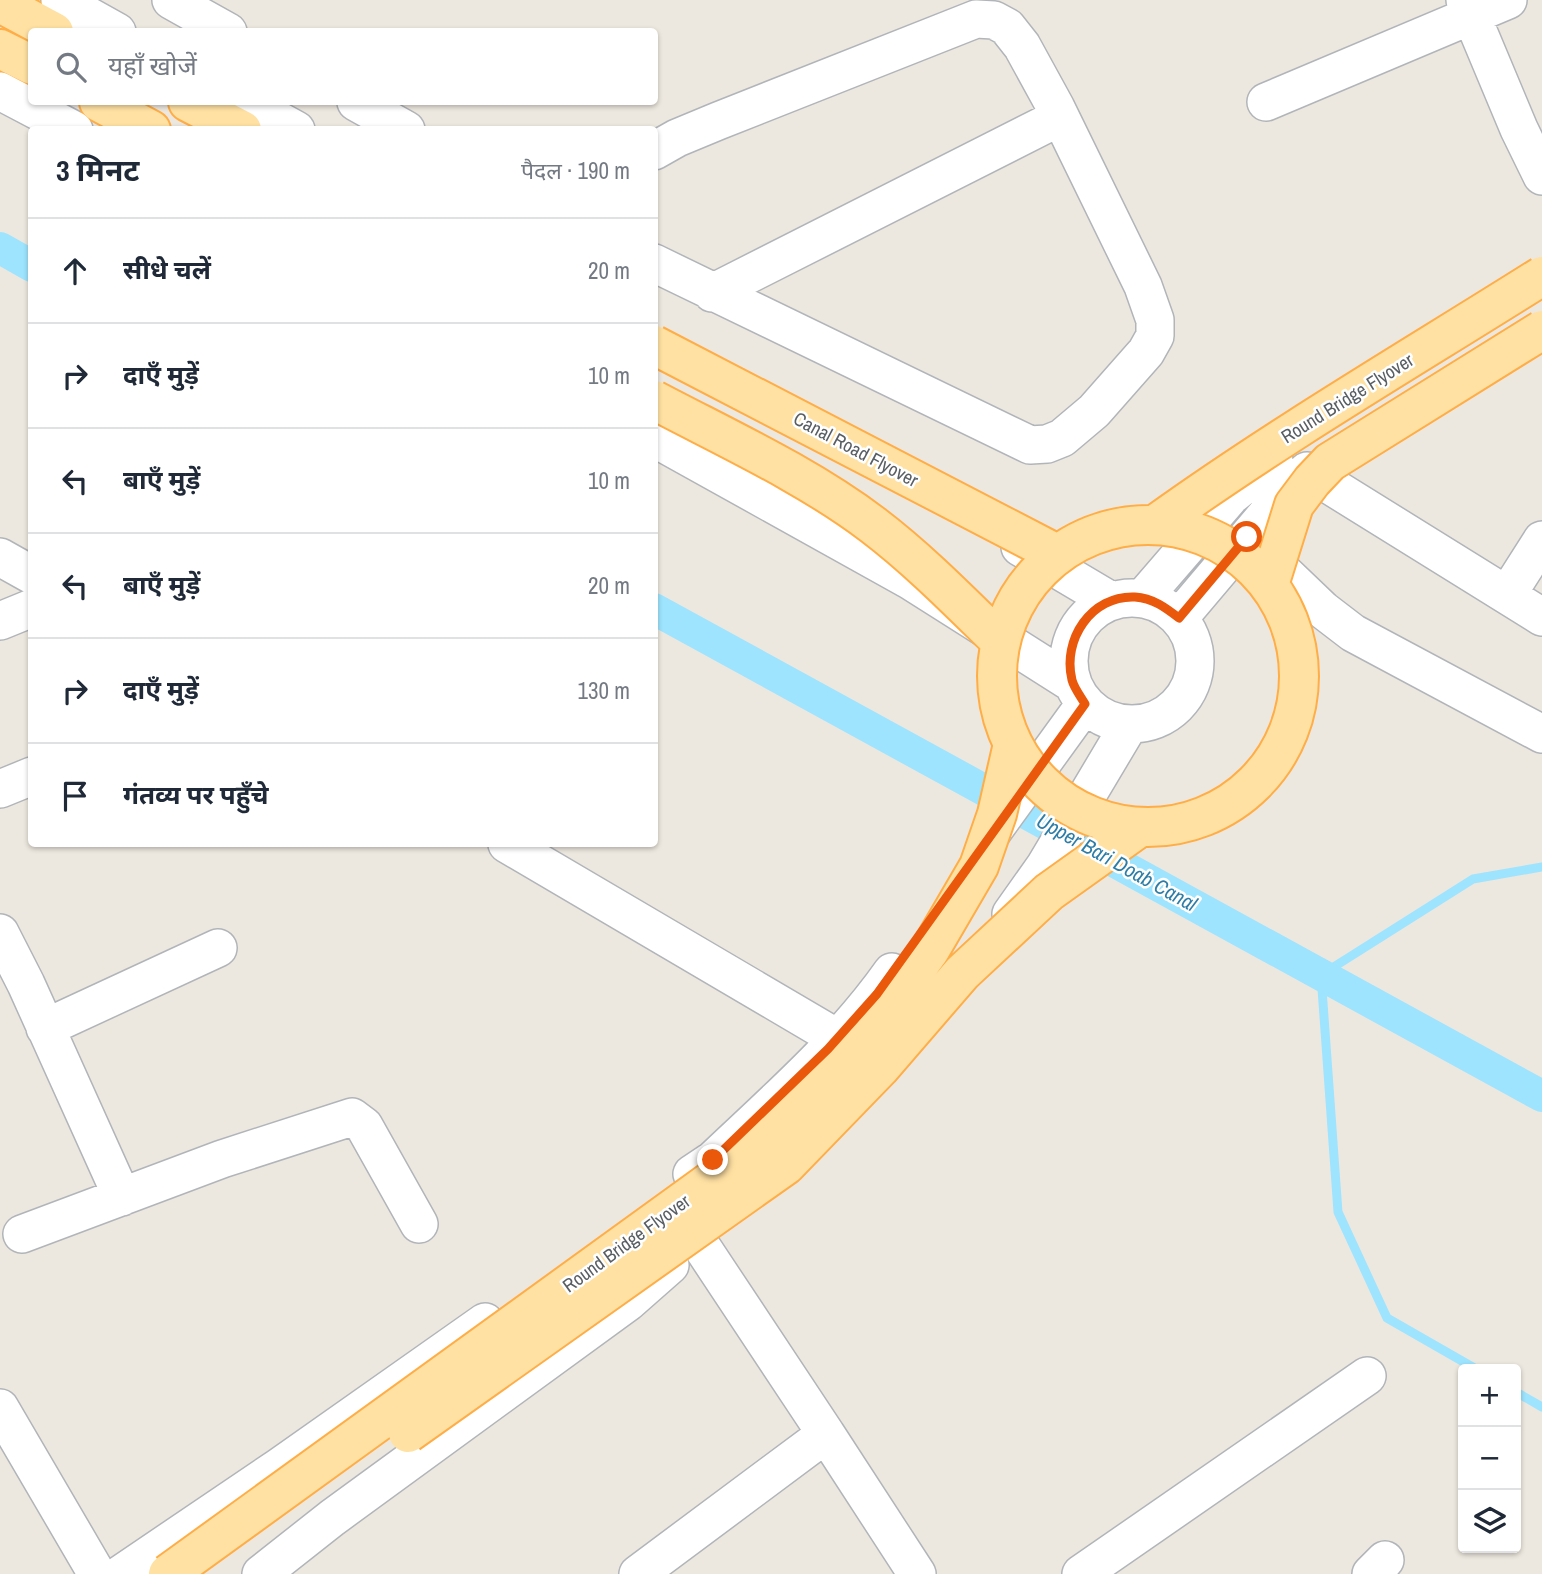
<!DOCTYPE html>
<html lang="hi">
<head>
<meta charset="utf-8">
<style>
  body { margin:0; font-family:"Archivo Narrow","Noto Sans Devanagari",sans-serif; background:#f2f2f3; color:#1f2937 }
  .controls { position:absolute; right:21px; bottom:21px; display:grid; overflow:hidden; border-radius:7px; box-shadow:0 2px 5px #0004 }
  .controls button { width:63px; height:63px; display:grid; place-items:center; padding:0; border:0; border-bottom:2px solid #e0e1e3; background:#fff; color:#1f2937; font:35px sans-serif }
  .stop { position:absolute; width:21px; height:21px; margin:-16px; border:5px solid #ea580c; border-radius:50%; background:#fff }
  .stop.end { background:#ea580c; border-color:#fff; box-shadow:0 2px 7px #0008 }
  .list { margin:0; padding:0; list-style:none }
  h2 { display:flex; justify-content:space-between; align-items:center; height:91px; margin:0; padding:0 28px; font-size:30px }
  h2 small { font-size:23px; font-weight:400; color:#747a83 }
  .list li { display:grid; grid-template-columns:46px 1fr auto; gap:21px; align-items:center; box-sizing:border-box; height:105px; padding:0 28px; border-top:2px solid #e0e1e3 }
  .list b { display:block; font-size:26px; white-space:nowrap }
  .list em { font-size:23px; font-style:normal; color:#747a83 }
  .icon { flex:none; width:38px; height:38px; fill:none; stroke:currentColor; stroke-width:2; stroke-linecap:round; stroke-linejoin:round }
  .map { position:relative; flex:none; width:1542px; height:1574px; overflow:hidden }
  .search { position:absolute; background:#fff; box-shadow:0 2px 5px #0004; left:28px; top:28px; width:630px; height:77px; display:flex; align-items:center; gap:18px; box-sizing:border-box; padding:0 24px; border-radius:7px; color:#747a83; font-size:26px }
  .panel { position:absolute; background:#fff; box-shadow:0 2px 5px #0004; left:28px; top:126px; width:630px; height:721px; border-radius:7px }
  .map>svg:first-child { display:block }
</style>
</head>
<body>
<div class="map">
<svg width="1542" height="1574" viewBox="0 0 1542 1574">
  <rect width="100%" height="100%" fill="#ede8df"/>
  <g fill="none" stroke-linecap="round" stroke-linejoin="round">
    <path stroke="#9ee4ff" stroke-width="9" d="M 1476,1369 L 1387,1318 L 1338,1212 L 1321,975 L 1473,879 L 1542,867
      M 1516,1392 L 1542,1407"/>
    <path stroke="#9ee4ff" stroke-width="32" d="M 0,248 L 32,266
      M 654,609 L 1542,1096"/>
    <g stroke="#b1b5b9" stroke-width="40">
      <path id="minor" d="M 60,0 L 117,32
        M 171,0 L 228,32
        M 1465,0 L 1519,129 L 1542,176
        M 0,91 L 74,130
        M 245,102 L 296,130
        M 356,102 L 406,130
        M 1266,102 L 1508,0
        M 654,151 L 677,138 L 718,121 L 976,19 L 994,20 L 1007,27 L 1022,46 L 1056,108 L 1143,286 L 1155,320 L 1155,336 L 1146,352 L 1094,411 L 1062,438 L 1047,444 L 1030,445 L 654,263
        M 712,293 L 1060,117
        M 654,438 L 911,581 L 1072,683
        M 1307,471 L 1542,617
        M 1255,545 L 1323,610 L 1353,633 L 1542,734
        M 1020,547 L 1111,601
        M 0,557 L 32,575
        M 1507,595 L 1542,540
        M1069 661a63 63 0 1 1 126 0a63 63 0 1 1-126 0Z
        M 1142,599 L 1231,496 L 1274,461
        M 1179,618 L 1289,488 L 1307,471
        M 0,621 L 32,608
        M 0,789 L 32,776
        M 993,831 L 1085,704
        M 507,844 L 837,1038
        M 1011,914 L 1045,866 L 1129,725
        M 0,933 L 26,984 L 122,1197
        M 45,1028 L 218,948
        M 692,1174 L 713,1160 C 775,1101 842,1043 892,972
        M 22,1234 L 222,1159 L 352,1117 L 364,1126 L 419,1224
        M 0,1408 L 97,1574
        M 826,1434 L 917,1574
        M 121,1574 L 279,1467 L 485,1322
        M 261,1574 L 332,1518 L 628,1302 L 670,1265
        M 638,1574 L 826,1434 L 698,1241
        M 1081,1574 L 1367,1376
        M 1371,1574 L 1385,1560"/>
    </g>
    <g stroke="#ffad47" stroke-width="42">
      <path id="major" d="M 0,3 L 54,32
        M 0,49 L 32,65
        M 99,102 L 151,130
        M 188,102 L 242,130"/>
    </g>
    <use href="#minor" stroke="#fff" stroke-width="37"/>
    <use href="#major" stroke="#ffe1a3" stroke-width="38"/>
    <g stroke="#ffad47" stroke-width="42" stroke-linecap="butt">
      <path id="major-bridge" d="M 654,345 L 1057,554
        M 654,400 C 728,439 807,475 873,525 C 919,560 960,602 1000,641
        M 1156,524 C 1280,435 1412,358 1542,276
        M997 676a151 151 0 1 1 302 0a151 151 0 1 1-302 0Z
        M 1269,585 L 1294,505 L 1312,481 L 1330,462 L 1542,330
        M 408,1433 L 786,1165 L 880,1068 L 962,973 L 1049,892 L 1140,827
        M 168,1574 L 751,1152 L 859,1047 L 930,950 L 979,866 L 997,814 L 1013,744"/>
    </g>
    <use href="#major-bridge" stroke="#ffe1a3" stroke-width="38"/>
  </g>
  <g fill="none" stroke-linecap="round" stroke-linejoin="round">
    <path stroke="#ea580c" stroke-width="9" d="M 713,1160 L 828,1049 L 877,994 L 1085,704 C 1081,697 1074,688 1072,680 C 1062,640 1091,595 1135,597 C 1153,598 1166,608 1179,618 L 1247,537"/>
  </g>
  <g text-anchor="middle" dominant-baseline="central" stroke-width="5" stroke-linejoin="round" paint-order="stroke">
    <g font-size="19" fill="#585e62" stroke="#fff">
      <text transform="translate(1347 398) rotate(-32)">Round Bridge Flyover</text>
      <text transform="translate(856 449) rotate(28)">Canal Road Flyover</text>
      <text transform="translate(626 1243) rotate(-36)">Round Bridge Flyover</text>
    </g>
    <g font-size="21" font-style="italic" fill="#2e7da7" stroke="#fff">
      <text transform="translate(1117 862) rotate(29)">Upper Bari Doab Canal</text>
    </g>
  </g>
</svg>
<div class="controls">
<button>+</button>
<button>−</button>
<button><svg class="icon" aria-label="layers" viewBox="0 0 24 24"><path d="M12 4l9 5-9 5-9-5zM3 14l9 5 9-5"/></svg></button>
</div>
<div class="stop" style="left:1247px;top:537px"></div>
<div class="stop end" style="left:713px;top:1160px"></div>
<div class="search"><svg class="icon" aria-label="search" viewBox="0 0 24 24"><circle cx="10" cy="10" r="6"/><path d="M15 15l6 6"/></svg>यहाँ खोजें</div>
<section class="panel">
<h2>3 मिनट<small>पैदल · 190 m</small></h2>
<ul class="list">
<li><svg class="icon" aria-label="ahead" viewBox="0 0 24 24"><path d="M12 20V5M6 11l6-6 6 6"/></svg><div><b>सीधे चलें</b></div><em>20 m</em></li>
<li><svg class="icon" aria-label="right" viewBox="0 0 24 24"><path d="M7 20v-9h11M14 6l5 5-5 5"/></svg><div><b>दाएँ मुड़ें</b></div><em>10 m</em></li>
<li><svg class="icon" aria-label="left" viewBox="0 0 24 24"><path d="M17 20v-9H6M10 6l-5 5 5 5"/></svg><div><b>बाएँ मुड़ें</b></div><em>10 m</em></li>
<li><svg class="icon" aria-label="left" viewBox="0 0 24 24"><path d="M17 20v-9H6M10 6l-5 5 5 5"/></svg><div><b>बाएँ मुड़ें</b></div><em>20 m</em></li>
<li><svg class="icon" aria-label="right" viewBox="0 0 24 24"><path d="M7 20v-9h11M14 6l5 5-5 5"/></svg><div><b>दाएँ मुड़ें</b></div><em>130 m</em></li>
<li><svg class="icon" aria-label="arrive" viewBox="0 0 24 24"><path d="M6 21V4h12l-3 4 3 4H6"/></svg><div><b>गंतव्य पर पहुँचे</b></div></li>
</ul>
</section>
</div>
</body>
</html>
